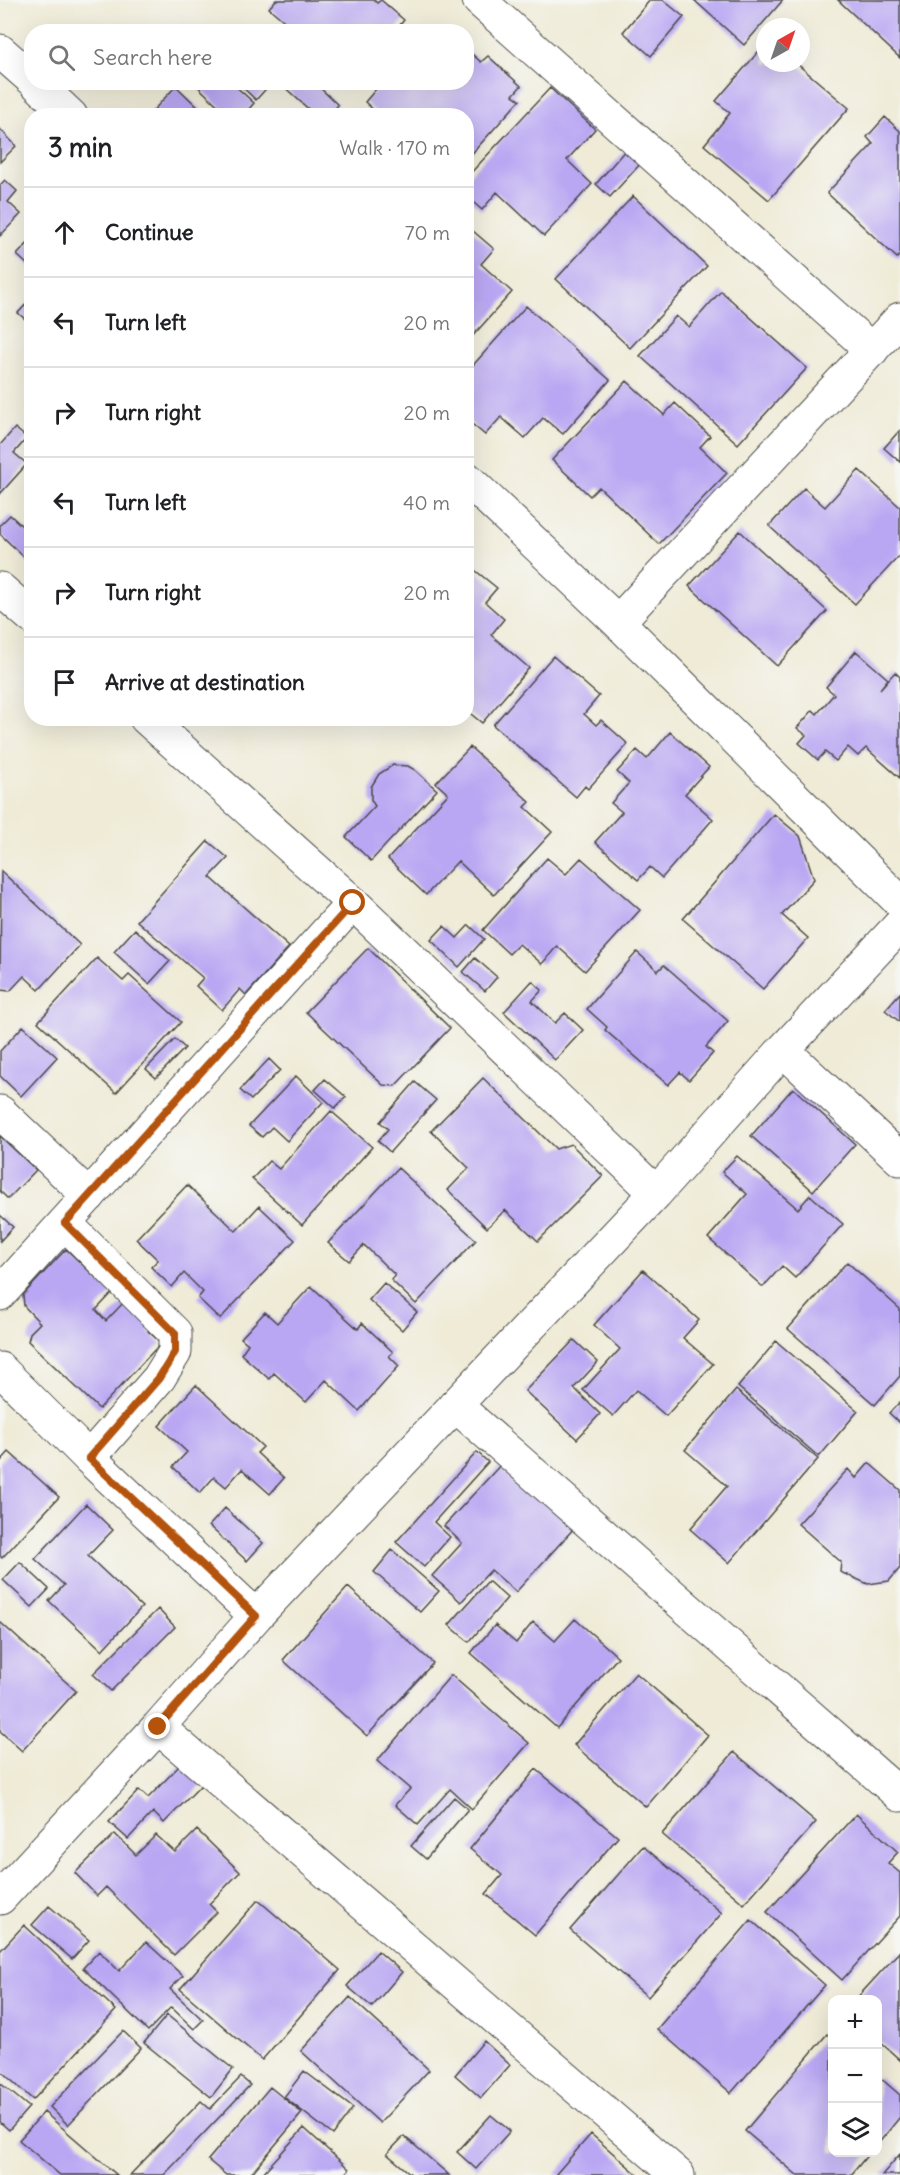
<!DOCTYPE html>
<html lang="en">
<head>
<meta charset="utf-8">
<style>
  body { margin:0; font-family:Delius,sans-serif; background:#f2f2f2; color:#202124 }
  .controls { position:absolute; right:18px; bottom:18px; display:grid; overflow:hidden; border-radius:12px; box-shadow:0 6px 24px #0002 }
  .controls button { width:54px; height:54px; display:grid; place-items:center; padding:0; border:0; border-bottom:2px solid #e0e0e0; background:#fff; color:#202124; font:30px sans-serif }
  .compass { position:absolute; left:756px; top:18px; width:54px; height:54px; border-radius:50%; background:#fff; box-shadow:0 6px 24px #0002; rotate:40deg }
  .stop { position:absolute; width:18px; height:18px; margin:-14px; border:4px solid #b45309; border-radius:50%; background:#fff }
  .stop.end { background:#b45309; border-color:#fff; box-shadow:0 2px 6px #0008 }
  .list { margin:0; padding:0; list-style:none }
  h2 { display:flex; justify-content:space-between; align-items:center; height:78px; margin:0; padding:0 24px; font-size:26px }
  h2 small { font-size:20px; font-weight:400; color:#757577 }
  .list li { display:grid; grid-template-columns:39px 1fr auto; gap:18px; align-items:center; box-sizing:border-box; height:90px; padding:0 24px; border-top:2px solid #e0e0e0 }
  .list b { display:block; font-size:22px; white-space:nowrap }
  .list em { font-size:20px; font-style:normal; color:#757577 }
  .icon { flex:none; width:33px; height:33px; fill:none; stroke:currentColor; stroke-width:2; stroke-linecap:round; stroke-linejoin:round }
  .map { position:relative; flex:none; width:900px; height:2175px; overflow:hidden }
  .search { position:absolute; background:#fff; box-shadow:0 6px 24px #0002; left:24px; top:24px; width:450px; height:66px; display:flex; align-items:center; gap:15px; box-sizing:border-box; padding:0 21px; border-radius:24px; color:#757577; font-size:22px }
  .panel { position:absolute; background:#fff; box-shadow:0 6px 24px #0002; left:24px; top:108px; width:450px; height:618px; border-radius:24px }
  .map>svg:first-child { display:block }
</style>
</head>
<body>
<div class="map">
<svg width="900" height="2175" viewBox="0 0 900 2175">
  <rect width="100%" height="100%" fill="#f6f6f2"/>
  <filter id="ink" filterUnits="userSpaceOnUse"><feTurbulence type="fractalNoise" baseFrequency=".0167" numOctaves="2"/><feDisplacementMap in="SourceGraphic" scale="12" xChannelSelector="R" yChannelSelector="G"/><feConvolveMatrix kernelMatrix="1 2 1 2 8 2 1 2 1" color-interpolation-filters="sRGB"/></filter>
  <filter id="wash" filterUnits="userSpaceOnUse"><feTurbulence type="fractalNoise" baseFrequency=".008" numOctaves="4" result="noise"/><feDisplacementMap in="SourceGraphic" scale="24" xChannelSelector="R" yChannelSelector="G"/><feGaussianBlur stdDeviation="1.35" result="paint"/><feColorMatrix in="noise" values="0 0 0 0 0 0 0 0 0 0 0 0 0 0 0 0 0 1.4 0 .05"/><feComposite in="paint" operator="in"/></filter>
  <g filter="url(#wash)">
    <rect width="100%" height="100%" fill="#efebd7"/>
    <g id="blocks">
      <path fill="#b9a7f3" d="M 276,0 L 374,0 L 377,3 L 381,0 L 404,20 L 394,32 L 283,32 L 289,25 L 269,8 Z
        M 650,0 L 663,0 L 684,17 L 651,56 L 623,32 Z
        M 694,0 L 783,0 L 744,45 Z
        M 838,0 L 900,0 L 900,58 Z
        M 765,44 L 765,63 L 796,63 L 849,108 L 769,200 L 704,145 L 730,113 L 716,101 Z
        M 466,49 L 481,62 L 488,56 L 521,86 L 513,95 L 520,100 L 466,160 L 466,116 L 380,116 L 365,102 L 382,82 L 466,82 Z
        M 193,82 L 231,82 L 254,103 L 243,116 L 229,116 Z
        M 237,82 L 272,82 L 256,100 Z
        M 279,82 L 314,82 L 338,105 L 329,116 L 316,116 Z
        M 176,86 L 207,116 L 148,116 Z
        M 550,88 L 595,129 L 567,160 L 592,184 L 544,236 L 497,192 L 482,210 L 466,196 L 466,178 Z
        M 885,117 L 900,131 L 900,255 L 897,258 L 827,193 L 873,144 L 867,137 Z
        M 0,129 L 16,146 L 0,162 Z
        M 627,148 L 642,162 L 610,197 L 596,184 Z
        M 5,180 L 17,191 L 8,202 L 21,214 L 0,236 L 0,185 Z
        M 633,196 L 707,266 L 630,348 L 556,279 Z
        M 466,225 L 494,249 L 481,264 L 512,292 L 469,340 L 466,338 Z
        M 32,239 L 32,265 L 30,267 L 17,255 Z
        M 721,291 L 807,368 L 738,444 L 640,356 L 676,316 L 689,327 Z
        M 32,298 L 32,325 L 18,313 Z
        M 526,306 L 610,380 L 563,434 L 543,418 L 525,438 L 501,417 L 485,435 L 466,419 L 466,373 Z
        M 627,381 L 664,415 L 675,403 L 710,436 L 700,447 L 727,473 L 659,544 L 599,487 L 590,496 L 552,460 Z
        M 15,428 L 27,438 L 14,453 L 27,464 L 0,494 L 0,445 Z
        M 900,430 L 900,462 L 884,448 Z
        M 859,470 L 900,507 L 900,555 L 855,604 L 769,526 L 804,488 L 825,507 Z
        M 10,515 L 32,535 L 32,565 L 0,534 L 0,525 Z
        M 740,531 L 827,611 L 777,666 L 689,586 Z
        M 466,563 L 497,588 L 485,602 L 504,619 L 491,635 L 529,668 L 482,723 L 466,710 Z
        M 856,651 L 888,679 L 880,689 L 895,672 L 900,677 L 900,778 L 866,748 L 858,756 L 848,747 L 836,761 L 825,752 L 818,760 L 799,743 L 806,735 L 797,728 L 813,710 L 817,714 L 834,694 L 826,687 Z
        M 553,656 L 599,696 L 584,714 L 596,725 L 601,720 L 628,744 L 588,789 L 585,786 L 576,797 L 493,725 Z
        M 670,732 L 709,767 L 685,794 L 713,819 L 662,878 L 650,867 L 638,880 L 595,842 L 622,812 L 611,803 L 629,783 L 617,772 L 637,750 L 647,759 Z
        M 470,747 L 530,802 L 525,807 L 552,832 L 494,895 L 458,861 L 426,895 L 388,859 L 448,794 L 436,783 Z
        M 393,765 L 408,766 L 415,770 L 437,790 L 371,861 L 346,837 L 375,806 L 371,800 L 371,787 L 379,774 Z
        M 774,814 L 800,836 L 814,879 L 782,915 L 808,938 L 763,989 L 683,919 Z
        M 208,841 L 228,858 L 210,877 L 289,947 L 246,995 L 240,989 L 222,1010 L 196,986 L 203,978 L 137,921 Z
        M 547,858 L 566,874 L 581,858 L 640,910 L 585,971 L 557,946 L 542,964 L 519,944 L 509,954 L 483,930 Z
        M 1,871 L 80,945 L 39,990 L 24,976 L 10,991 L 0,990 Z
        M 469,925 L 484,939 L 459,967 L 431,940 L 444,926 L 457,938 Z
        M 135,929 L 170,961 L 149,984 L 114,952 Z
        M 368,948 L 450,1028 L 395,1086 L 383,1085 L 306,1012 Z
        M 637,952 L 658,971 L 664,965 L 728,1021 L 706,1047 L 713,1053 L 689,1080 L 680,1072 L 668,1085 L 605,1030 L 607,1027 L 587,1009 Z
        M 97,958 L 123,981 L 129,975 L 181,1022 L 116,1093 L 38,1022 Z
        M 475,958 L 497,977 L 485,991 L 463,972 Z
        M 532,981 L 542,990 L 532,1001 L 555,1023 L 565,1013 L 583,1030 L 555,1060 L 504,1012 Z
        M 900,993 L 900,1022 L 885,1010 Z
        M 23,1026 L 57,1057 L 21,1096 L 0,1076 L 0,1051 Z
        M 175,1039 L 185,1048 L 156,1078 L 146,1069 Z
        M 269,1059 L 280,1070 L 251,1100 L 240,1090 Z
        M 296,1076 L 323,1102 L 287,1141 L 272,1127 L 262,1137 L 249,1126 Z
        M 483,1078 L 556,1149 L 571,1144 L 603,1176 L 538,1241 L 505,1210 L 487,1228 L 448,1190 L 469,1168 L 431,1131 Z
        M 325,1079 L 346,1097 L 335,1108 L 315,1090 Z
        M 415,1082 L 436,1100 L 390,1152 L 378,1141 L 388,1129 L 380,1122 Z
        M 793,1088 L 855,1144 L 813,1191 L 751,1136 Z
        M 331,1111 L 372,1147 L 302,1225 L 252,1179 L 269,1161 L 279,1169 Z
        M 0,1136 L 36,1170 L 8,1199 L 0,1191 Z
        M 737,1156 L 798,1209 L 810,1195 L 843,1224 L 795,1278 L 782,1266 L 763,1287 L 708,1238 L 747,1194 L 722,1172 Z
        M 398,1168 L 476,1240 L 416,1304 L 391,1280 L 395,1275 L 364,1245 L 349,1261 L 328,1243 Z
        M 187,1185 L 236,1231 L 259,1206 L 295,1240 L 220,1319 L 198,1298 L 203,1292 L 184,1273 L 172,1287 L 151,1267 L 158,1260 L 136,1239 Z
        M 0,1215 L 13,1227 L 0,1241 Z
        M 66,1249 L 112,1293 L 96,1310 L 106,1321 L 125,1301 L 151,1326 L 148,1331 L 161,1343 L 99,1409 L 28,1341 L 30,1333 L 40,1323 L 24,1306 L 23,1295 Z
        M 847,1262 L 900,1309 L 900,1376 L 875,1405 L 788,1329 Z
        M 643,1270 L 699,1320 L 683,1338 L 713,1364 L 666,1416 L 636,1390 L 613,1416 L 583,1390 L 620,1349 L 594,1325 Z
        M 384,1283 L 417,1312 L 402,1330 L 369,1300 Z
        M 311,1286 L 358,1329 L 362,1323 L 393,1352 L 389,1356 L 399,1366 L 359,1411 L 326,1380 L 306,1402 L 274,1373 L 269,1379 L 241,1354 L 248,1344 L 241,1338 L 265,1312 L 277,1323 Z
        M 574,1340 L 598,1362 L 574,1388 L 600,1414 L 577,1439 L 525,1391 Z
        M 776,1341 L 858,1411 L 819,1457 L 738,1387 Z
        M 196,1385 L 263,1447 L 257,1453 L 284,1478 L 270,1494 L 242,1469 L 226,1487 L 214,1477 L 200,1493 L 173,1467 L 187,1452 L 159,1426 Z
        M 736,1390 L 818,1459 L 729,1563 L 690,1529 L 727,1486 L 685,1450 Z
        M 900,1402 L 900,1423 L 889,1413 Z
        M 9,1452 L 59,1497 L 2,1558 L 0,1556 L 0,1462 Z
        M 477,1452 L 488,1462 L 434,1522 L 450,1537 L 424,1567 L 396,1542 Z
        M 504,1461 L 576,1526 L 516,1592 L 491,1570 L 461,1602 L 432,1576 L 462,1543 L 444,1526 Z
        M 869,1463 L 900,1490 L 900,1568 L 889,1581 L 868,1584 L 840,1572 L 841,1562 L 798,1524 L 848,1469 L 856,1478 Z
        M 86,1504 L 113,1530 L 88,1556 L 142,1607 L 102,1650 L 49,1601 L 64,1585 L 35,1559 Z
        M 225,1508 L 263,1543 L 247,1561 L 209,1526 Z
        M 392,1550 L 439,1591 L 420,1612 L 374,1572 Z
        M 20,1562 L 49,1589 L 32,1607 L 3,1580 Z
        M 488,1581 L 507,1598 L 469,1642 L 449,1625 Z
        M 348,1587 L 433,1663 L 367,1736 L 283,1660 Z
        M 158,1609 L 175,1627 L 111,1691 L 93,1674 Z
        M 575,1619 L 618,1657 L 557,1728 L 471,1653 L 495,1625 L 516,1643 L 533,1622 L 555,1641 Z
        M 0,1622 L 76,1691 L 22,1751 L 0,1731 Z
        M 636,1673 L 708,1735 L 646,1807 L 574,1745 Z
        M 451,1675 L 529,1743 L 472,1809 L 450,1789 L 418,1825 L 395,1805 L 410,1789 L 377,1761 Z
        M 734,1752 L 816,1822 L 744,1904 L 662,1834 Z
        M 182,1763 L 203,1783 L 164,1823 L 153,1812 L 128,1839 L 109,1822 L 139,1790 L 148,1798 Z
        M 536,1769 L 618,1837 L 535,1935 L 486,1894 L 502,1875 L 470,1849 Z
        M 454,1797 L 468,1809 L 426,1859 L 411,1846 Z
        M 856,1814 L 898,1852 L 888,1863 L 900,1873 L 900,1916 L 842,1980 L 767,1912 Z
        M 197,1830 L 240,1872 L 209,1904 L 217,1912 L 174,1955 L 106,1887 L 97,1896 L 75,1873 L 115,1834 L 136,1855 L 156,1835 L 175,1852 Z
        M 643,1846 L 722,1913 L 648,1997 L 570,1930 Z
        M 258,1900 L 340,1970 L 262,2060 L 180,1989 Z
        M 49,1906 L 89,1940 L 72,1959 L 32,1925 Z
        M 751,1920 L 825,1985 L 731,2093 L 657,2029 Z
        M 24,1925 L 116,2010 L 33,2100 L 0,2070 L 0,1951 Z
        M 146,1942 L 183,1976 L 170,1989 L 203,2020 L 194,2029 L 171,2007 L 148,2031 L 83,1968 L 99,1951 L 119,1971 Z
        M 378,1951 L 402,1972 L 372,2007 L 347,1986 Z
        M 900,1951 L 900,2060 L 878,2040 L 878,2000 L 855,2000 Z
        M 350,1997 L 429,2070 L 380,2123 L 301,2051 Z
        M 167,2015 L 233,2069 L 211,2097 L 144,2043 Z
        M 123,2031 L 141,2048 L 68,2125 L 50,2107 Z
        M 827,2034 L 832,2038 L 832,2152 L 870,2152 L 851,2175 L 797,2175 L 745,2131 Z
        M 484,2041 L 510,2065 L 481,2098 L 455,2075 Z
        M 304,2071 L 353,2108 L 333,2135 L 284,2097 Z
        M 878,2076 L 900,2095 L 900,2117 L 878,2144 Z
        M 241,2077 L 250,2085 L 164,2175 L 130,2175 L 201,2101 L 210,2109 Z
        M 0,2083 L 29,2107 L 9,2130 L 0,2122 Z
        M 270,2087 L 302,2113 L 250,2175 L 226,2175 L 208,2160 Z
        M 44,2112 L 117,2175 L 60,2175 L 19,2140 Z
        M 491,2115 L 510,2131 L 476,2169 L 457,2152 Z
        M 304,2128 L 349,2169 L 344,2175 L 261,2175 Z
        M 591,2134 L 638,2175 L 555,2175 Z
        M 404,2136 L 449,2175 L 412,2175 L 387,2154 Z
        M 900,2154 L 900,2175 L 882,2175 Z"/>
    </g>
  </g>
  <g filter="url(#ink)">
    <use href="#blocks" fill-opacity="0" stroke="#484845" stroke-width="1.5"/>
    <g fill="none" stroke-linecap="round" stroke-linejoin="round">
      <g stroke="#484845" stroke-width="35">
        <path id="minor" d="M 479,0 L 872,350
          M 0,51 L 32,79
          M 35,82 L 71,116
          M 466,478 L 618,622 L 900,902
          M 0,589 L 32,617
          M 618,622 L 900,319
          M 146,718 L 353,903 L 656,1193
          M 783,1050 L 900,1159
          M 0,1112 L 89,1196
          M 65,1223 L 175,1333 L 175,1352 L 159,1378 L 89,1458
          M 0,1294 L 353,903
          M 0,1369 L 89,1458 L 256,1616
          M 455,1405 L 900,1795
          M 158,1727 L 678,2175
          M 0,1898 L 158,1727 L 256,1616 L 656,1193 L 783,1050 L 900,925"/>
      </g>
      <use href="#minor" stroke="#fff" stroke-width="33"/>
    </g>
  </g>
  <g fill="none" stroke-linecap="round" stroke-linejoin="round" filter="url(#ink)">
    <path stroke="#b45309" stroke-width="8" d="M 158,1727 L 256,1616 L 89,1458 L 159,1378 L 175,1352 L 175,1333 L 65,1223 L 353,903"/>
  </g>
</svg>
<div class="controls">
<button>+</button>
<button>−</button>
<button><svg class="icon" aria-label="layers" viewBox="0 0 24 24"><path d="M12 4l9 5-9 5-9-5zM3 14l9 5 9-5"/></svg></button>
</div>
<svg class="compass" viewBox="-18 -18 36 36"><path d="M0-13l5 13h-10z" fill="#e53935"/><path d="M0 13l5-13h-10z" fill="#757577"/></svg>
<div class="stop" style="left:353px;top:903px"></div>
<div class="stop end" style="left:158px;top:1727px"></div>
<div class="search"><svg class="icon" aria-label="search" viewBox="0 0 24 24"><circle cx="10" cy="10" r="6"/><path d="M15 15l6 6"/></svg>Search here</div>
<section class="panel">
<h2>3 min<small>Walk · 170 m</small></h2>
<ul class="list">
<li><svg class="icon" aria-label="ahead" viewBox="0 0 24 24"><path d="M12 20V5M6 11l6-6 6 6"/></svg><div><b>Continue</b></div><em>70 m</em></li>
<li><svg class="icon" aria-label="left" viewBox="0 0 24 24"><path d="M17 20v-9H6M10 6l-5 5 5 5"/></svg><div><b>Turn left</b></div><em>20 m</em></li>
<li><svg class="icon" aria-label="right" viewBox="0 0 24 24"><path d="M7 20v-9h11M14 6l5 5-5 5"/></svg><div><b>Turn right</b></div><em>20 m</em></li>
<li><svg class="icon" aria-label="left" viewBox="0 0 24 24"><path d="M17 20v-9H6M10 6l-5 5 5 5"/></svg><div><b>Turn left</b></div><em>40 m</em></li>
<li><svg class="icon" aria-label="right" viewBox="0 0 24 24"><path d="M7 20v-9h11M14 6l5 5-5 5"/></svg><div><b>Turn right</b></div><em>20 m</em></li>
<li><svg class="icon" aria-label="arrive" viewBox="0 0 24 24"><path d="M6 21V4h12l-3 4 3 4H6"/></svg><div><b>Arrive at destination</b></div></li>
</ul>
</section>
</div>
</body>
</html>
